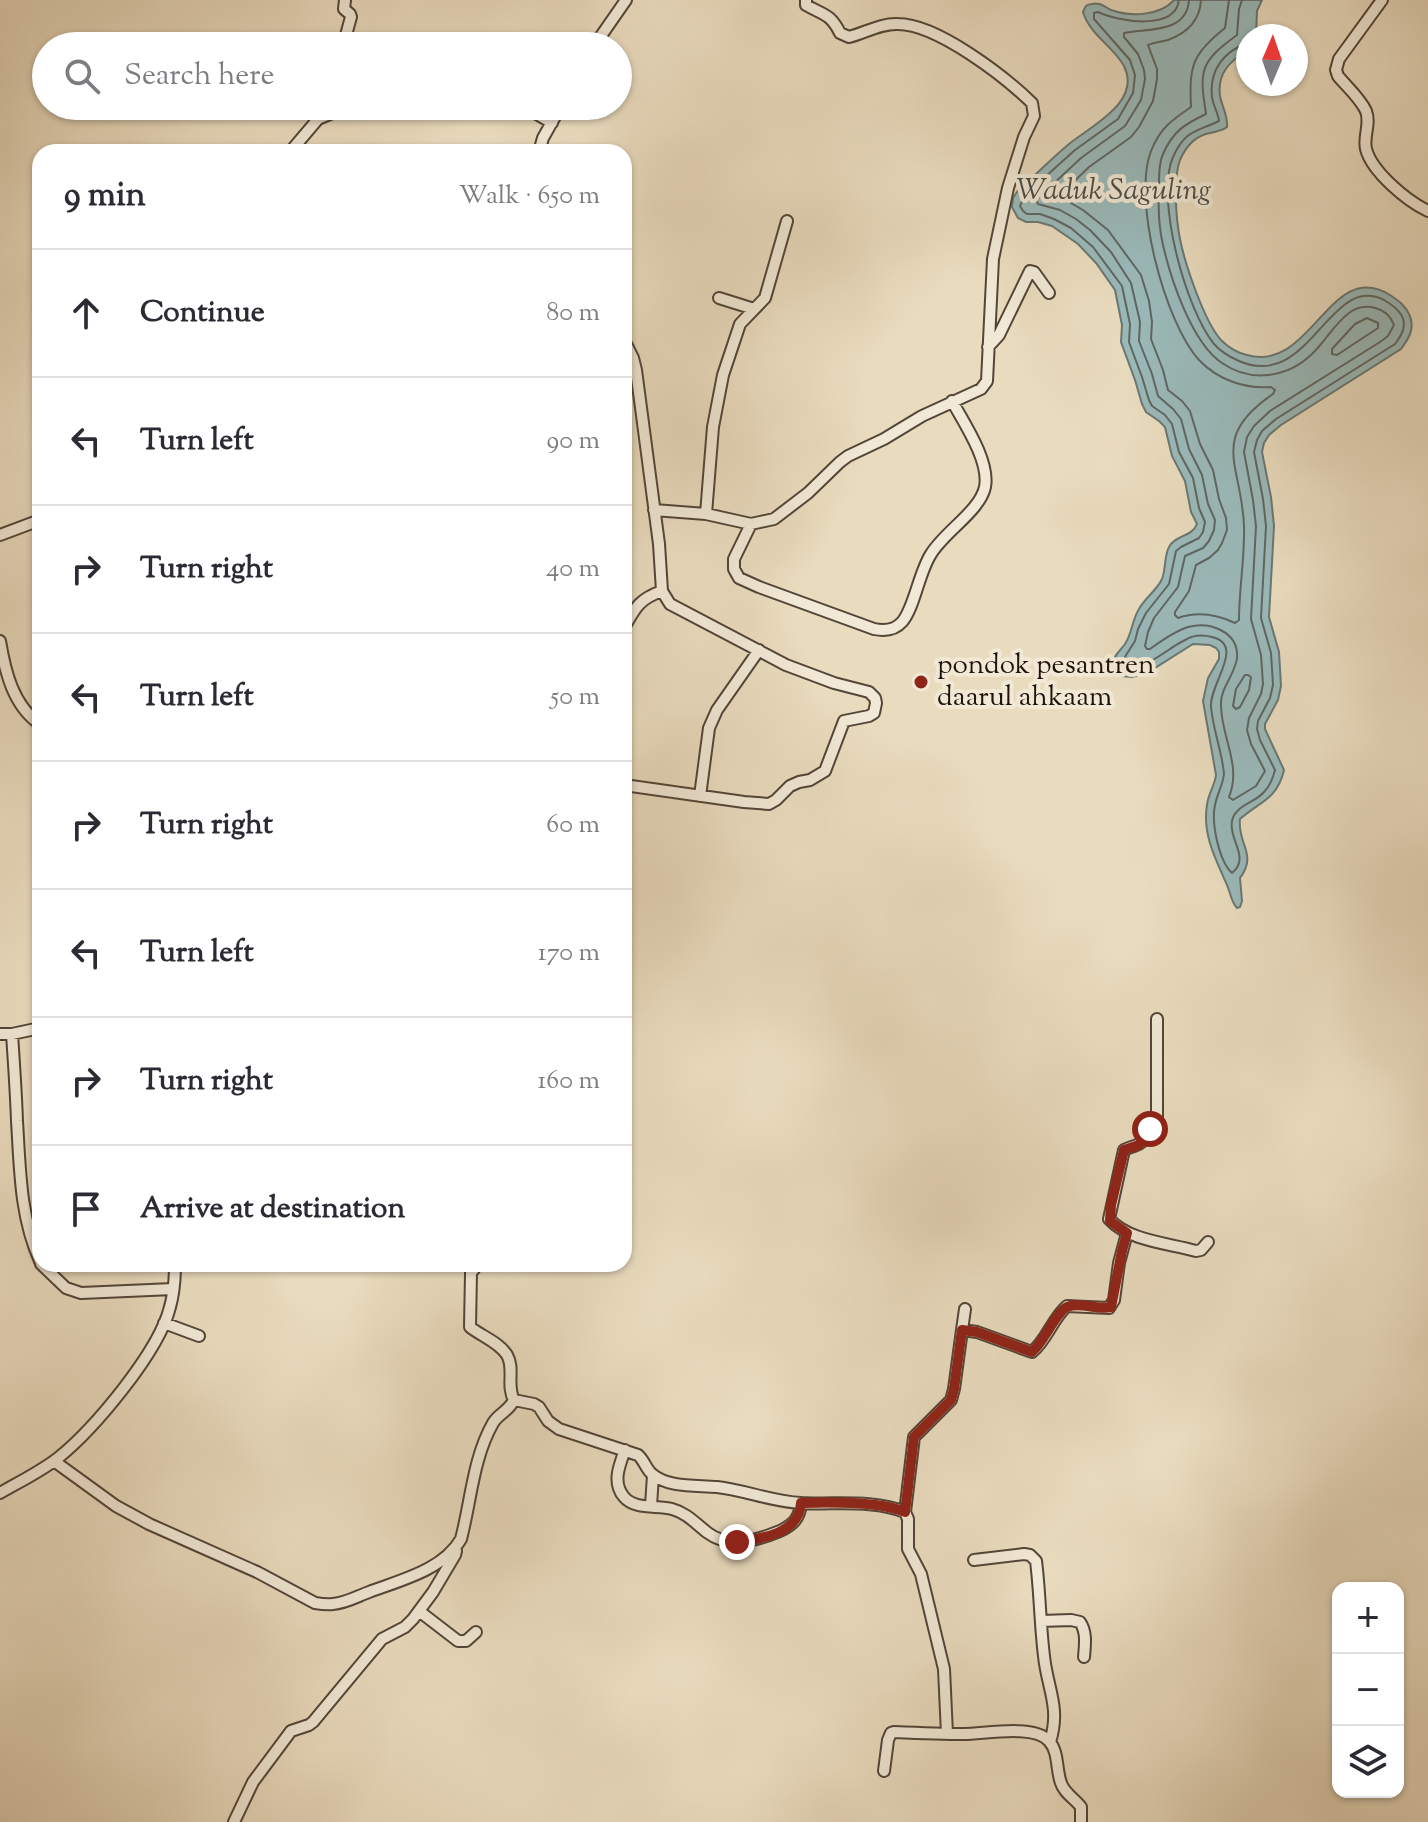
<!DOCTYPE html>
<html lang="en">
<head>
<meta charset="utf-8">
<style>
  body { margin:0; font-family:"Sorts Mill Goudy",serif; background:#f2f2f3; color:#2b2b33 }
  .controls { position:absolute; right:24px; bottom:24px; display:grid; overflow:hidden; border-radius:16px; box-shadow:0 2px 6px #0004 }
  .controls button { width:72px; height:72px; display:grid; place-items:center; padding:0; border:0; border-bottom:2px solid #e1e1e2; background:#fff; color:#2b2b33; font:40px sans-serif }
  .compass { position:absolute; left:1236px; top:24px; width:72px; height:72px; border-radius:50%; background:#fff; box-shadow:0 2px 6px #0004; rotate:2deg }
  .stop { position:absolute; width:24px; height:24px; margin:-18px; border:6px solid #8f2418; border-radius:50%; background:#fff }
  .stop.end { background:#8f2418; border-color:#fff; box-shadow:0 2px 8px #0008 }
  .list { margin:0; padding:0; list-style:none }
  h2 { display:flex; justify-content:space-between; align-items:center; height:104px; margin:0; padding:0 32px; font-size:34px }
  h2 small { font-size:26px; font-weight:400; color:#7c7c81 }
  .list li { display:grid; grid-template-columns:52px 1fr auto; gap:24px; align-items:center; box-sizing:border-box; height:128px; padding:0 32px; border-top:2px solid #e1e1e2 }
  .list b { display:block; font-size:30px; white-space:nowrap }
  .list em { font-size:26px; font-style:normal; color:#7c7c81 }
  .icon { flex:none; width:44px; height:44px; fill:none; stroke:currentColor; stroke-width:2; stroke-linecap:round; stroke-linejoin:round }
  .map { position:relative; flex:none; width:1428px; height:1822px; overflow:hidden }
  .search { position:absolute; background:#fff; box-shadow:0 2px 6px #0004; left:32px; top:32px; width:600px; height:88px; display:flex; align-items:center; gap:20px; box-sizing:border-box; padding:0 28px; border-radius:44px; color:#7c7c81; font-size:30px }
  .panel { position:absolute; background:#fff; box-shadow:0 2px 6px #0004; left:32px; top:144px; width:600px; height:1128px; border-radius:24px }
  .map>svg:first-child { display:block }
</style>
</head>
<body>
<div class="map">
<svg width="1428" height="1822" viewBox="0 0 1428 1822">
  <rect width="100%" height="100%" fill="#e9dbbe"/>
  <filter id="stains"><feTurbulence type="fractalNoise" baseFrequency=".0025" numOctaves="4"/><feColorMatrix values="0 0 0 0 .2 0 0 0 0 .09 0 0 0 0 .02 0 0 0 .5 -.17"/></filter>
  <radialGradient id="worn" r=".72"><stop offset=".6" stop-color="#630" stop-opacity="0"/><stop offset="1" stop-color="#630" stop-opacity=".3"/></radialGradient>
  <path fill="#9ab9b9" stroke="#6a7773" stroke-width="2" d="M 1174,0 L 1262,0 L 1257,11 L 1256,36 L 1248,36 L 1248,50 C 1230,61 1217,73 1220,96 C 1222,107 1228,115 1227,127 C 1222,131 1217,131 1210,133 C 1195,136 1186,146 1180,160 C 1173,179 1176,219 1180,239 C 1185,264 1204,321 1221,340 C 1228,347 1238,353 1247,355 C 1311,374 1330,257 1390,295 C 1399,301 1406,306 1410,316 C 1415,330 1408,339 1401,349 L 1281,425 L 1269,435 L 1264,443 L 1262,452 L 1271,497 L 1274,526 L 1269,617 L 1279,652 L 1281,686 L 1278,700 L 1265,724 L 1265,729 L 1284,770 C 1277,800 1260,801 1240,819 C 1237,844 1258,854 1240,878 L 1242,901 L 1240,907 L 1237,908 C 1231,902 1231,894 1227,885 C 1216,860 1202,834 1207,805 C 1208,794 1215,785 1216,775 L 1203,701 L 1208,678 L 1219,659 L 1219,652 L 1216,648 L 1210,645 L 1193,644 L 1147,673 L 1132,677 L 1122,676 L 1112,665 C 1114,655 1119,652 1125,644 C 1132,634 1132,620 1139,609 C 1145,598 1157,590 1162,579 C 1166,569 1164,556 1169,547 C 1175,535 1192,537 1197,524 L 1191,512 L 1185,481 L 1172,456 L 1165,427 L 1159,421 L 1146,412 L 1142,404 L 1135,380 L 1121,342 L 1122,325 L 1115,290 L 1096,263 L 1078,244 L 1052,226 L 1038,222 L 1026,222 L 1018,218 L 1012,207 L 1013,198 L 1019,189 C 1036,175 1052,158 1069,144 C 1091,126 1142,102 1124,66 C 1113,46 1090,35 1083,12 C 1086,6 1085,5 1092,4 C 1100,2 1105,7 1111,10 C 1130,17 1160,16 1174,0 Z"/>
  <g fill="none" stroke-linecap="round" stroke-linejoin="round">
    <path stroke="#5e6662" stroke-width="2" d="M 1179,0 C 1175,32 1117,21 1098,12 L 1094,13 L 1094,19 L 1130,60 L 1135,75 L 1133,93 L 1118,119 L 1075,150 L 1025,195 L 1020,206 L 1023,211 L 1027,214 L 1040,214 L 1054,219 L 1071,228 L 1093,247 L 1122,286 L 1130,324 L 1129,342 L 1142,377 L 1149,400 L 1152,406 L 1165,415 L 1172,424 L 1179,452 L 1193,478 L 1199,508 L 1205,522 L 1203,532 L 1199,538 L 1181,547 L 1176,551 L 1169,584 L 1146,613 L 1138,629 L 1135,641 L 1121,663 L 1126,668 C 1150,668 1167,648 1187,639 C 1194,635 1204,635 1212,637 C 1246,645 1209,684 1211,707 C 1213,730 1222,751 1224,774 C 1223,785 1217,794 1215,805 C 1211,823 1219,861 1232,873 C 1251,858 1228,839 1232,821 C 1235,805 1255,803 1264,792 C 1270,786 1273,778 1275,770 L 1260,740 L 1257,729 L 1258,721 L 1270,698 L 1273,685 L 1271,653 L 1261,618 L 1266,526 L 1263,499 L 1254,452 L 1257,440 L 1262,431 L 1276,419 L 1395,344 C 1401,336 1407,327 1402,316 C 1398,309 1391,304 1384,300 C 1329,272 1310,392 1239,361 C 1230,357 1220,351 1214,344 C 1186,310 1155,198 1173,157 C 1185,130 1196,132 1219,121 C 1218,113 1213,105 1212,97 C 1209,70 1224,51 1248,43
      M 1189,0 C 1187,34 1147,28 1124,33 L 1124,37 L 1138,54 L 1144,70 L 1145,79 L 1141,100 L 1125,126 L 1081,158 L 1036,200 L 1038,204 L 1060,210 L 1076,219 L 1090,230 L 1111,252 L 1131,283 L 1140,322 L 1139,341 L 1152,374 L 1158,396 L 1173,409 L 1181,419 L 1189,449 L 1202,475 L 1208,504 L 1215,520 L 1214,530 L 1209,541 L 1203,548 L 1185,556 L 1178,587 L 1154,618 L 1148,632 L 1145,646 L 1147,649 L 1150,649 C 1161,641 1175,631 1188,627 C 1210,621 1239,632 1237,658 C 1235,675 1220,688 1221,705 C 1221,737 1242,765 1229,797 L 1233,800 L 1256,786 L 1265,771 L 1251,744 L 1247,730 L 1249,718 L 1261,694 L 1263,684 L 1261,655 L 1251,619 L 1256,526 L 1253,500 L 1244,452 L 1247,437 L 1254,426 L 1270,411 L 1380,342 L 1388,336 L 1394,325 C 1387,306 1364,302 1349,313 C 1334,324 1325,342 1312,354 C 1287,378 1251,383 1222,363 C 1192,343 1171,280 1163,245 C 1159,228 1158,209 1159,190 C 1159,179 1158,165 1163,154 C 1173,131 1185,124 1206,114 C 1199,70 1200,62 1237,35 L 1239,9 L 1242,0
      M 1201,0 C 1200,20 1187,33 1168,40 C 1161,42 1155,42 1148,45 L 1157,69 L 1157,79 L 1153,101 L 1139,127 L 1131,137 L 1089,167 L 1060,195 L 1062,198 L 1083,210 L 1108,230 L 1141,275 L 1149,301 L 1152,322 L 1151,339 L 1163,370 L 1168,390 L 1182,401 L 1190,411 L 1200,444 L 1213,470 L 1219,499 L 1226,518 L 1227,530 L 1222,543 L 1218,550 L 1209,558 L 1196,565 L 1189,591 L 1175,612 L 1175,615 L 1178,618 C 1198,611 1216,614 1235,623 L 1239,620 C 1239,589 1245,557 1244,526 C 1242,465 1208,438 1273,394 L 1275,390 L 1271,387 C 1245,389 1218,380 1199,360 C 1165,323 1132,200 1151,151 C 1160,128 1172,120 1191,107 C 1189,66 1192,54 1225,28 L 1229,0
      M 1367,318 L 1378,323 L 1378,328 L 1337,355 L 1332,354 L 1332,349 L 1355,324 Z
      M 1245,675 L 1248,675 L 1251,677 L 1249,690 L 1240,707 L 1236,709 L 1233,706 L 1236,689 Z"/>
    <g stroke="#534538" stroke-width="14">
      <path id="minor" d="M 1382,0 L 1339,59 L 1336,70 L 1338,76 C 1347,87 1360,98 1366,111 C 1371,124 1363,136 1366,149 C 1372,172 1407,201 1428,211
        M 343,46 L 351,17 L 350,14 L 344,9 L 345,0
        M 594,46 L 626,0
        M 523,106 L 552,123
        M 290,152 L 318,119 L 330,114 L 336,106
        M 539,152 L 543,138 L 561,106
        M 719,298 L 754,309
        M 624,340 L 633,358 L 636,370 L 659,544 L 662,591 L 670,604 L 786,665 L 834,683 L 869,692 L 875,698 L 876,703 L 874,713 L 869,716 L 844,721 L 825,771 L 810,780 L 799,782 L 790,786 L 776,800 L 769,804 L 744,802 L 624,785
        M 988,347 L 999,335 L 1030,271 L 1034,272 L 1049,293
        M 654,510 L 706,514 L 751,524 L 774,519 L 808,493 L 840,462 L 848,456 L 884,439 L 922,416 L 981,389 L 987,381 L 993,259 L 1008,188 L 1024,137 L 1034,116 L 1032,103 C 1004,76 937,24 898,24 C 881,23 865,33 849,37 L 840,33 C 830,13 823,15 806,5 L 806,0
        M 706,514 L 713,427 L 723,375 L 740,324 L 765,298 L 787,221
        M 751,524 L 734,559 L 734,569 L 739,578 L 759,587 L 874,629 C 884,631 895,630 902,622 C 914,609 919,572 931,554 C 944,532 980,511 985,487 C 990,461 964,423 952,401
        M 0,535 L 40,520
        M 624,628 C 635,608 639,599 662,591
        M 0,641 C 5,671 13,706 40,724
        M 700,796 L 709,728 L 717,710 L 759,650
        M 1157,1019 L 1157,1123 L 1154,1128 L 1148,1131 C 1138,1150 1140,1142 1124,1150 L 1109,1219 C 1129,1241 1168,1243 1196,1251 L 1201,1250 L 1208,1242
        M 0,1034 L 12,1034 L 40,1028
        M 12,1034 C 14,1063 16,1092 17,1121 C 20,1169 20,1217 40,1261
        M 41,1264 L 66,1288 L 81,1293 L 173,1289
        M 164,1323 L 199,1336
        M 962,1330 L 965,1309
        M 514,1400 L 534,1404 L 539,1407 L 548,1421 L 559,1429 L 638,1455 C 644,1460 646,1469 652,1474 C 668,1488 698,1485 717,1487 C 745,1490 773,1502 801,1503 C 834,1505 873,1499 905,1512 L 908,1519 L 908,1549 L 921,1574 L 944,1669 L 947,1734
        M 625,1450 C 619,1466 612,1483 624,1497 C 635,1510 657,1505 672,1509 C 687,1513 696,1524 708,1533 C 729,1549 758,1540 780,1531 C 793,1525 800,1518 801,1503
        M 54,1461 L 116,1506 L 149,1524 L 257,1572 L 315,1603 C 321,1604 327,1605 333,1604 C 346,1603 358,1596 369,1592 C 401,1580 443,1570 461,1539 C 471,1501 473,1458 493,1423 C 499,1413 508,1412 514,1400 C 506,1386 515,1368 507,1355 C 499,1342 481,1336 470,1327 L 471,1273 L 478,1264
        M 0,1493 C 19,1482 40,1472 58,1458 C 94,1429 159,1352 170,1307 C 174,1293 175,1278 175,1264
        M 651,1506 L 653,1475
        M 905,1512 L 914,1437 L 951,1400 L 954,1389 L 962,1330 L 977,1332 L 1032,1352 C 1047,1340 1052,1319 1067,1306 L 1109,1308 L 1114,1300 L 1119,1263 L 1127,1233
        M 974,1560 L 1024,1554 L 1030,1555 L 1036,1561 C 1040,1592 1040,1624 1044,1656 C 1047,1688 1061,1707 1050,1742
        M 419,1611 L 458,1641 L 466,1641 L 476,1632
        M 1041,1621 L 1071,1620 L 1080,1622 C 1087,1632 1085,1645 1084,1657
        M 884,1771 L 888,1740 L 891,1733 L 894,1732 C 917,1733 941,1734 964,1734 C 985,1734 1034,1724 1049,1741 C 1059,1752 1056,1770 1061,1783 C 1064,1793 1074,1798 1081,1807 L 1081,1822
        M 234,1822 L 253,1782 L 291,1731 L 309,1725 L 313,1722 L 382,1639 L 405,1627 L 413,1619 L 433,1592 L 455,1555 L 456,1551"/>
    </g>
    <use href="#minor" stroke="#f1e8d5" stroke-width="10"/>
  </g>
  <g fill="none" stroke-linecap="round" stroke-linejoin="round">
    <path stroke="#8f2418" stroke-width="10" d="M 737,1542 C 761,1539 799,1534 801,1503 C 829,1502 879,1501 905,1512 L 914,1437 L 951,1400 L 954,1389 L 962,1330 L 977,1332 L 1032,1352 C 1044,1342 1056,1312 1067,1307 C 1080,1301 1098,1311 1111,1307 L 1122,1251 L 1127,1233 L 1110,1221 L 1111,1205 L 1124,1150 L 1139,1145 L 1150,1129"/>
  </g>
  <circle fill="#8f2418" stroke="#f1e8d5" stroke-width="3" cx="921" cy="682" r="8"/>
  <g text-anchor="middle" dominant-baseline="central" stroke-width="8" stroke-linejoin="round" paint-order="stroke">
    <g font-size="28" fill="#21130b" stroke="#f1e8d5" text-anchor="start">
      <text x="937" y="666">pondok pesantren<tspan x="937" dy="32">daarul ahkaam</tspan></text>
    </g>
    <g font-size="30" font-style="italic" fill="#4b4d48" stroke="#f1e8d5">
      <text x="1114" y="191">Waduk Saguling</text>
    </g>
  </g>
  <rect width="100%" height="100%" filter="url(#stains)"/>
  <rect width="100%" height="100%" fill="url(#worn)"/>
</svg>
<div class="controls">
<button>+</button>
<button>−</button>
<button><svg class="icon" aria-label="layers" viewBox="0 0 24 24"><path d="M12 4l9 5-9 5-9-5zM3 14l9 5 9-5"/></svg></button>
</div>
<svg class="compass" viewBox="-18 -18 36 36"><path d="M0-13l5 13h-10z" fill="#e53935"/><path d="M0 13l5-13h-10z" fill="#7c7c81"/></svg>
<div class="stop" style="left:1150px;top:1129px"></div>
<div class="stop end" style="left:737px;top:1542px"></div>
<div class="search"><svg class="icon" aria-label="search" viewBox="0 0 24 24"><circle cx="10" cy="10" r="6"/><path d="M15 15l6 6"/></svg>Search here</div>
<section class="panel">
<h2>9 min<small>Walk · 650 m</small></h2>
<ul class="list">
<li><svg class="icon" aria-label="ahead" viewBox="0 0 24 24"><path d="M12 20V5M6 11l6-6 6 6"/></svg><div><b>Continue</b></div><em>80 m</em></li>
<li><svg class="icon" aria-label="left" viewBox="0 0 24 24"><path d="M17 20v-9H6M10 6l-5 5 5 5"/></svg><div><b>Turn left</b></div><em>90 m</em></li>
<li><svg class="icon" aria-label="right" viewBox="0 0 24 24"><path d="M7 20v-9h11M14 6l5 5-5 5"/></svg><div><b>Turn right</b></div><em>40 m</em></li>
<li><svg class="icon" aria-label="left" viewBox="0 0 24 24"><path d="M17 20v-9H6M10 6l-5 5 5 5"/></svg><div><b>Turn left</b></div><em>50 m</em></li>
<li><svg class="icon" aria-label="right" viewBox="0 0 24 24"><path d="M7 20v-9h11M14 6l5 5-5 5"/></svg><div><b>Turn right</b></div><em>60 m</em></li>
<li><svg class="icon" aria-label="left" viewBox="0 0 24 24"><path d="M17 20v-9H6M10 6l-5 5 5 5"/></svg><div><b>Turn left</b></div><em>170 m</em></li>
<li><svg class="icon" aria-label="right" viewBox="0 0 24 24"><path d="M7 20v-9h11M14 6l5 5-5 5"/></svg><div><b>Turn right</b></div><em>160 m</em></li>
<li><svg class="icon" aria-label="arrive" viewBox="0 0 24 24"><path d="M6 21V4h12l-3 4 3 4H6"/></svg><div><b>Arrive at destination</b></div></li>
</ul>
</section>
</div>
</body>
</html>
